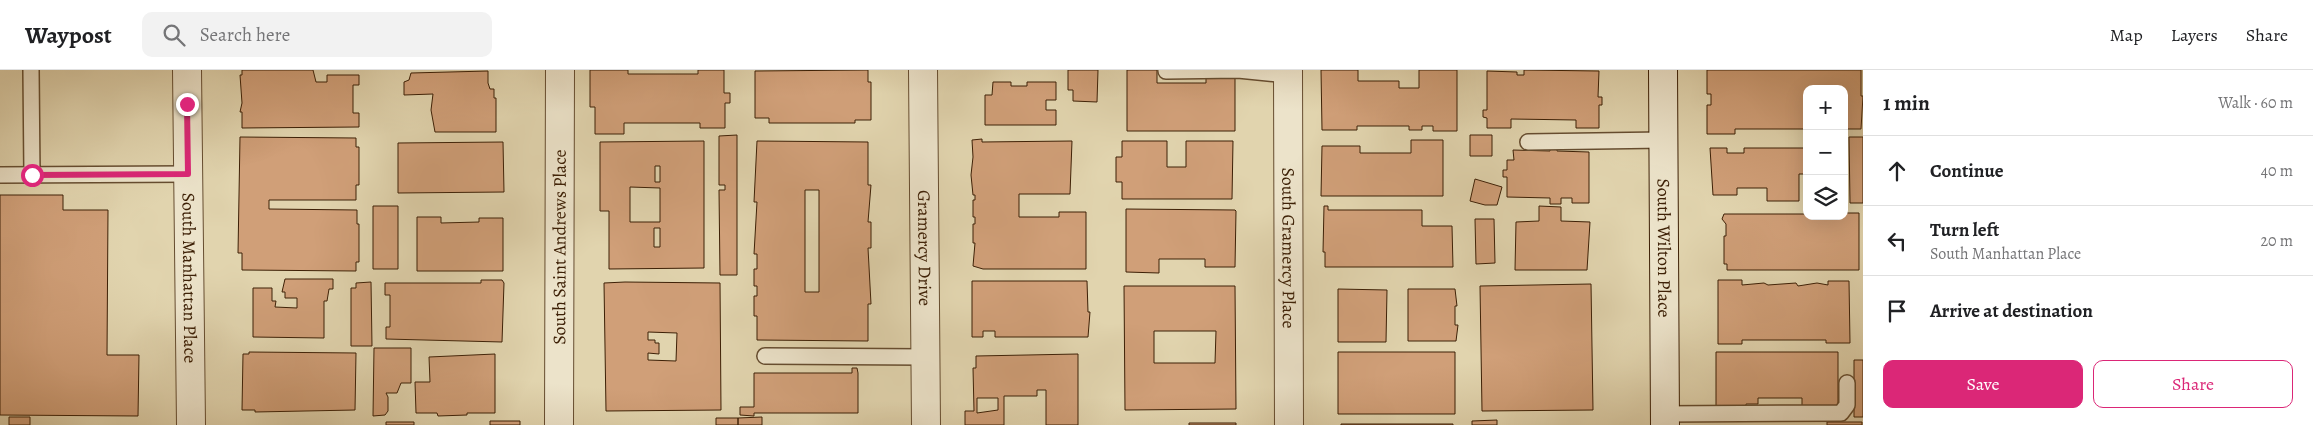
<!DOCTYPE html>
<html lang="en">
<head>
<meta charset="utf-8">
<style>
  body { margin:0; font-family:Alegreya,serif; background:#f2f2f2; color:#202124 }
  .controls { position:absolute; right:15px; top:15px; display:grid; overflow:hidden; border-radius:10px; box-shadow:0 5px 20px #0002 }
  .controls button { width:45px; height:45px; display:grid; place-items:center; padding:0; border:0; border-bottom:1px solid #e0e0e0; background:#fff; color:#202124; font:25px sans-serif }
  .stop { position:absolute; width:15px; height:15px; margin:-11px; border:4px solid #db2777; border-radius:50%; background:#fff }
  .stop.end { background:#db2777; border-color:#fff; box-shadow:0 1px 5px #0008 }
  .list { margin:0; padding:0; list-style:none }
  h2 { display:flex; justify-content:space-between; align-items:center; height:65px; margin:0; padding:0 20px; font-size:21px }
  h2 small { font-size:16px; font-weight:400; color:#757577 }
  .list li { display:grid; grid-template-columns:32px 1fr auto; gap:15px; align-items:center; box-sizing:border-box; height:70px; padding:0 20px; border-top:1px solid #e0e0e0 }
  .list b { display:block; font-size:19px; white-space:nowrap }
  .list p { margin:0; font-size:16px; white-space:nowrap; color:#757577 }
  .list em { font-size:16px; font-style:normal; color:#757577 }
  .actions { display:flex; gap:10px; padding:15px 20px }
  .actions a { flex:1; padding:11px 0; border:1px solid #db2777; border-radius:10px; text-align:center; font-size:18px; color:#db2777 }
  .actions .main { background:#db2777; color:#fff }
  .icon { flex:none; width:28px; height:28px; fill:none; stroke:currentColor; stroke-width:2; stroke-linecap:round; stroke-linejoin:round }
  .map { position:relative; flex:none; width:1863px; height:355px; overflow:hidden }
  header { display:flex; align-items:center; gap:30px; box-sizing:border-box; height:70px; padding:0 25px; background:#fff; border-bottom:1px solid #e0e0e0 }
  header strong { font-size:24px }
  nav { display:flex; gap:28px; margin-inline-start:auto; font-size:18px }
  .search { width:350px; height:45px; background:#f2f2f2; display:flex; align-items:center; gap:12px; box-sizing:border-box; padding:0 18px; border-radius:10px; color:#757577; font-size:19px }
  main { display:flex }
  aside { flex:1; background:#fff }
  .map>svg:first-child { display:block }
</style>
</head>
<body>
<header>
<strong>Waypost</strong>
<div class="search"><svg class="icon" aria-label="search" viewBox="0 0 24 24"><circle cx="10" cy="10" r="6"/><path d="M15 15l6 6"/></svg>Search here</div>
<nav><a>Map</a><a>Layers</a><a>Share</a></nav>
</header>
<main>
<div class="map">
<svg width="1863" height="355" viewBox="0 0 1863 355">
  <rect width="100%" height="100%" fill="#e1d4ae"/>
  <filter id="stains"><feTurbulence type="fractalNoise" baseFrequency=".004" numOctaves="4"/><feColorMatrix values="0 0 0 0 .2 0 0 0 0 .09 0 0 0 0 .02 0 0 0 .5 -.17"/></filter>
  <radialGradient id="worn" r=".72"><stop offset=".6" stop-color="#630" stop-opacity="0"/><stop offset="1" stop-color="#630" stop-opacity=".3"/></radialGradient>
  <path fill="#d09f78" stroke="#3d2006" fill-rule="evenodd" d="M 242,0 L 313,0 L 316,12 L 327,12 L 327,5 L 359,5 L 359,15 L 353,15 L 353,43 L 359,43 L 359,57 L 242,58 L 242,42 L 240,42 L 242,33 L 240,5 L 242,5 Z
    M 590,0 L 628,0 L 628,4 L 698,4 L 698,0 L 724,0 L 724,23 L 730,23 L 730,33 L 725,33 L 725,58 L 700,58 L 700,53 L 624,53 L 624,64 L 595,64 L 595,37 L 590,37 Z
    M 868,0 L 868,12 L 871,12 L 871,50 L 855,50 L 855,53 L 769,53 L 769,48 L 755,48 L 755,1 Z
    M 1068,0 L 1098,0 L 1097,32 L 1073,31 L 1073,20 L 1068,20 Z
    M 1127,0 L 1157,0 L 1157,13 L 1206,13 L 1206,3 L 1235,3 L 1235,61 L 1127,61 Z
    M 1321,0 L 1358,0 L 1358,11 L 1399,11 L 1399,18 L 1419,18 L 1419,0 L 1457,0 L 1457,61 L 1433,61 L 1433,56 L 1422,56 L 1422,60 L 1409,60 L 1409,56 L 1357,56 L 1357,60 L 1322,60 Z
    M 1524,0 L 1599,1 L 1598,27 L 1602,27 L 1602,35 L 1599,35 L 1599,58 L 1576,58 L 1576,50 L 1511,49 L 1511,58 L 1487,58 L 1487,48 L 1483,47 L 1483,40 L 1487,40 L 1487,1 L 1517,2 L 1517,5 L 1524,5 Z
    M 1707,0 L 1861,0 L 1861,26 L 1863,26 L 1861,59 L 1844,59 L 1844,19 L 1807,19 L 1807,59 L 1735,59 L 1735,64 L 1707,64 L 1707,35 L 1711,35 L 1711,24 L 1707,24 Z
    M 488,1 L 488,13 L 490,19 L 494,19 L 494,28 L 496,28 L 496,62 L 435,62 L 431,40 L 433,24 L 404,25 L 404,12 L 409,10 L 411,3 Z
    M 993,12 L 1011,12 L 1011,16 L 1027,16 L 1027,12 L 1056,12 L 1056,30 L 1046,30 L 1046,40 L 1056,40 L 1056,55 L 985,55 L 985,25 L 992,25 Z
    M 737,65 L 737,205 L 720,205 L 719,120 L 725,120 L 725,115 L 719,115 L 719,66 Z
    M 1470,65 L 1492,65 L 1492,86 L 1470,86 Z
    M 240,67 L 356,68 L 356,77 L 359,77 L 359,115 L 356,115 L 356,130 L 269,130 L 269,139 L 357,140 L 357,154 L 359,154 L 359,192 L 356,192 L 356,201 L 242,200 L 242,183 L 238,183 Z
    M 1849,67 L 1863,67 L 1863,133 L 1850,133 Z
    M 982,69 L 982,72 L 1072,71 L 1070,124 L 1019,124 L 1019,147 L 1059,147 L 1059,142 L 1086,142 L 1086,199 L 983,199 L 973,196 L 975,173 L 973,173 L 973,154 L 975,154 L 975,147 L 973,147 L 973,130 L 975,130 L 975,125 L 973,125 L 971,105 L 973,87 L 972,70 Z
    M 1411,70 L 1443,70 L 1443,126 L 1321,126 L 1322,76 L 1360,76 L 1360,83 L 1411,83 Z
    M 704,71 L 704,198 L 609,199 L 609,141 L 600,141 L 600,72 ZM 655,96 L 660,96 L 660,112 L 655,112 ZM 630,117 L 660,118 L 660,152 L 630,152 ZM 654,158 L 660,158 L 660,177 L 654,177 Z
    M 757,71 L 868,72 L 868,115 L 871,115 L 868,152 L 871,152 L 871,178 L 868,178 L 871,234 L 868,234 L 868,271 L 757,270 L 757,246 L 754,246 L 754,226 L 757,226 L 757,216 L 754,216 L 754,199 L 757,199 L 757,184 L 754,184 L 757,132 L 754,132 ZM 805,120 L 819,120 L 819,222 L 805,222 Z
    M 1122,71 L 1167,71 L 1167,97 L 1186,97 L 1186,71 L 1233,71 L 1232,129 L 1122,129 L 1122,112 L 1116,112 L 1116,87 L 1122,87 Z
    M 503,72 L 504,122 L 398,123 L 398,73 Z
    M 1550,78 L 1557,79 L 1557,81 L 1589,82 L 1589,133 L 1572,133 L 1572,128 L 1561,128 L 1561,134 L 1550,134 L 1550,128 L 1507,127 L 1507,107 L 1503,107 L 1503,100 L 1507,100 L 1507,90 L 1514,90 L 1513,80 L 1550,81 Z
    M 1710,78 L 1727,78 L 1727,83 L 1744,83 L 1744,78 L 1807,78 L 1807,104 L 1799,104 L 1799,131 L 1767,131 L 1767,118 L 1737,118 L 1737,125 L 1713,125 Z
    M 1475,109 L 1502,117 L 1497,135 L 1485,135 L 1470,131 Z
    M 0,125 L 63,125 L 63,140 L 108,140 L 107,285 L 139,285 L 138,346 L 0,345 Z
    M 373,136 L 398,136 L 398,199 L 373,199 Z
    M 1324,136 L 1328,136 L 1328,140 L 1422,140 L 1422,156 L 1452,156 L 1453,197 L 1325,197 L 1325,182 L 1323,182 Z
    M 1539,136 L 1561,137 L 1561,151 L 1590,152 L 1587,200 L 1515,200 L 1516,152 L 1539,151 Z
    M 1126,139 L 1235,140 L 1236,141 L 1235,197 L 1205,197 L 1205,189 L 1159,189 L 1159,203 L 1126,202 Z
    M 1844,143 L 1859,143 L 1859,200 L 1727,200 L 1727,194 L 1724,194 L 1724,166 L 1726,166 L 1726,154 L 1722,149 L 1724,144 L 1807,144 L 1807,146 L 1844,146 Z
    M 417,147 L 441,147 L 441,153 L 479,152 L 479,148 L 503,148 L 503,201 L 417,201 Z
    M 1475,149 L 1494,149 L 1495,193 L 1476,194 Z
    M 285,209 L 333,209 L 333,219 L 329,219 L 327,231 L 324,231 L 324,268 L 253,267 L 253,218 L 272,218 L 272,231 L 276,231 L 275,237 L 297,238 L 297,228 L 285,228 L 285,222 L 282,222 Z
    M 481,210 L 502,210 L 504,213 L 502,272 L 386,269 L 386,257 L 390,257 L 390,225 L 385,225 L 385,213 L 481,213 Z
    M 1718,210 L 1742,210 L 1742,215 L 1764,213 L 1768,215 L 1796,213 L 1798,216 L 1817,213 L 1828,215 L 1828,211 L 1849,211 L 1850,273 L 1826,273 L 1826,270 L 1742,270 L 1742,274 L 1718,274 Z
    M 972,211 L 1087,211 L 1088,242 L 1090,242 L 1088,267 L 995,267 L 995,261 L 983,261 L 983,267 L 972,267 Z
    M 371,212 L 372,276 L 351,276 L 351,218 L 356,218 L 356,213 Z
    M 625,212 L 720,213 L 721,340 L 606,341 L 604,213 ZM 648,262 L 677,263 L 676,291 L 648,290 L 648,283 L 659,284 L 659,273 L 655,273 L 655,270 L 648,270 Z
    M 1591,214 L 1593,340 L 1482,341 L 1480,216 Z
    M 1124,216 L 1235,216 L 1236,339 L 1125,340 ZM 1154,261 L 1216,261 L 1215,293 L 1154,293 Z
    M 1338,219 L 1387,220 L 1386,272 L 1338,272 Z
    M 1408,219 L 1455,219 L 1457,236 L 1455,236 L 1455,255 L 1458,255 L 1456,271 L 1408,271 Z
    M 374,278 L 411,278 L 411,313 L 401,313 L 397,323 L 386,323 L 388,327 L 388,341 L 385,345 L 373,346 Z
    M 249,282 L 356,283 L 355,340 L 255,342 L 255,340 L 242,340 L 243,284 L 249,284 Z
    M 1338,282 L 1455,282 L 1455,344 L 1338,344 Z
    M 1716,282 L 1838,282 L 1838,338 L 1802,338 L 1802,328 L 1758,328 L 1758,334 L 1746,334 L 1746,337 L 1716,338 Z
    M 495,284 L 495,343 L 467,343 L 467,345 L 438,346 L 437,343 L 416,343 L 415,312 L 430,312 L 429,287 Z
    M 1078,284 L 1078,355 L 1046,355 L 1046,320 L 1037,320 L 1037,326 L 1004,326 L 1004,355 L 965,355 L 965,341 L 974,341 L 973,298 L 976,298 L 976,286 ZM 977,328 L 998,328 L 998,340 L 977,343 Z
    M 1854,290 L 1863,290 L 1863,347 L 1854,347 Z
    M 852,298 L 857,298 L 858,303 L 858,343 L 754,343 L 754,346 L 740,345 L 740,337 L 754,337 L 754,303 L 852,303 Z
    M 9,347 L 30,347 L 30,355 L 9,355 Z
    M 762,347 L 762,355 L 738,355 L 738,348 Z
    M 716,348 L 738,348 L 738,355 L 716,355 Z
    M 1497,350 L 1497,355 L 1472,355 L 1472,351 Z
    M 490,351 L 520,351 L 520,355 L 490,355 Z
    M 386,352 L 414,352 L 414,355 L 386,355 Z
    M 1827,352 L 1862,352 L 1862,355 L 1827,355 Z
    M 1189,353 L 1236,353 L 1236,355 L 1189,355 Z
    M 1341,354 L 1453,354 L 1453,355 L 1341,355 Z"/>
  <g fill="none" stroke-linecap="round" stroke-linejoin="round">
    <g stroke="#664d30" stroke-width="18">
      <path id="service" d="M 31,0 L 32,105
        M 1166,1 L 1238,0 L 1288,5
        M 1528,72 L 1663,70
        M 0,105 L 188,104
        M 765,286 L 925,287
        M 1664,344 L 1841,343 L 1847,335 L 1847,313"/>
    </g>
    <g stroke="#664d30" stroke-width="30">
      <g id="minor">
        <path id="s1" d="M 187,0 L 191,355"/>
        <path id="s2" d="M 923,0 L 926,355"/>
        <path id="s3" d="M 1288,0 L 1289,355"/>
        <path id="s4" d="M 559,355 L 560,0"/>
      </g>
    </g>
    <g stroke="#3d2006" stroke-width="30">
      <g id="secondary">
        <path id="s5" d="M 1663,0 L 1665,355"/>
      </g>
    </g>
    <use href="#service" stroke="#ece3ca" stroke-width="15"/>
    <use href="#minor" stroke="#ece3ca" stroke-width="28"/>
    <use href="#secondary" stroke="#ece3ca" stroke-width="28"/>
  </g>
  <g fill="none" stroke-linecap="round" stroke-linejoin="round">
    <path stroke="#db2777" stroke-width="6" d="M 32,105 L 188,104 L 187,34"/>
  </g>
  <g text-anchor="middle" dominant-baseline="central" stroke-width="4" stroke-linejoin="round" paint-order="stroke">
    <g font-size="18" fill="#3d2006" stroke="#ece3ca">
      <text stroke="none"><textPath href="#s2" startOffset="178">Gramercy Drive</textPath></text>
      <text stroke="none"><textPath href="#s5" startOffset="178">South Wilton Place</textPath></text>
      <text stroke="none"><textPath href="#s4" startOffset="178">South Saint Andrews Place</textPath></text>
      <text stroke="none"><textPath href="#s3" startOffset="178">South Gramercy Place</textPath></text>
      <text stroke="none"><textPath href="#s1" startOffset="208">South Manhattan Place</textPath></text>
    </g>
  </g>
  <rect width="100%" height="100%" filter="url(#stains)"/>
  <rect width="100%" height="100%" fill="url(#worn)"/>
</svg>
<div class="controls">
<button>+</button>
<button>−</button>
<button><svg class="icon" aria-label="layers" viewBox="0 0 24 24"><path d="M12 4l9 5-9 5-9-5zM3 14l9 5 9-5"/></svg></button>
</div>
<div class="stop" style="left:32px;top:105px"></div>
<div class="stop end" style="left:187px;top:34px"></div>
</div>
<aside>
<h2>1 min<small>Walk · 60 m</small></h2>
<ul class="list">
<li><svg class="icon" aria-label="ahead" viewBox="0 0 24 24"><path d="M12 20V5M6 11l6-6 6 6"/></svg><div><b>Continue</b></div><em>40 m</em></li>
<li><svg class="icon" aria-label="left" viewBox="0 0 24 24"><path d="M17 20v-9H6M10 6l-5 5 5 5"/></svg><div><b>Turn left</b><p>South Manhattan Place</p></div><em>20 m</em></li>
<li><svg class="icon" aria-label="arrive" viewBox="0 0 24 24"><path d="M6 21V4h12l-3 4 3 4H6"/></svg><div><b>Arrive at destination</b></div></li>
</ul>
<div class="actions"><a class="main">Save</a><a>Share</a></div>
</aside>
</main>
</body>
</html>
